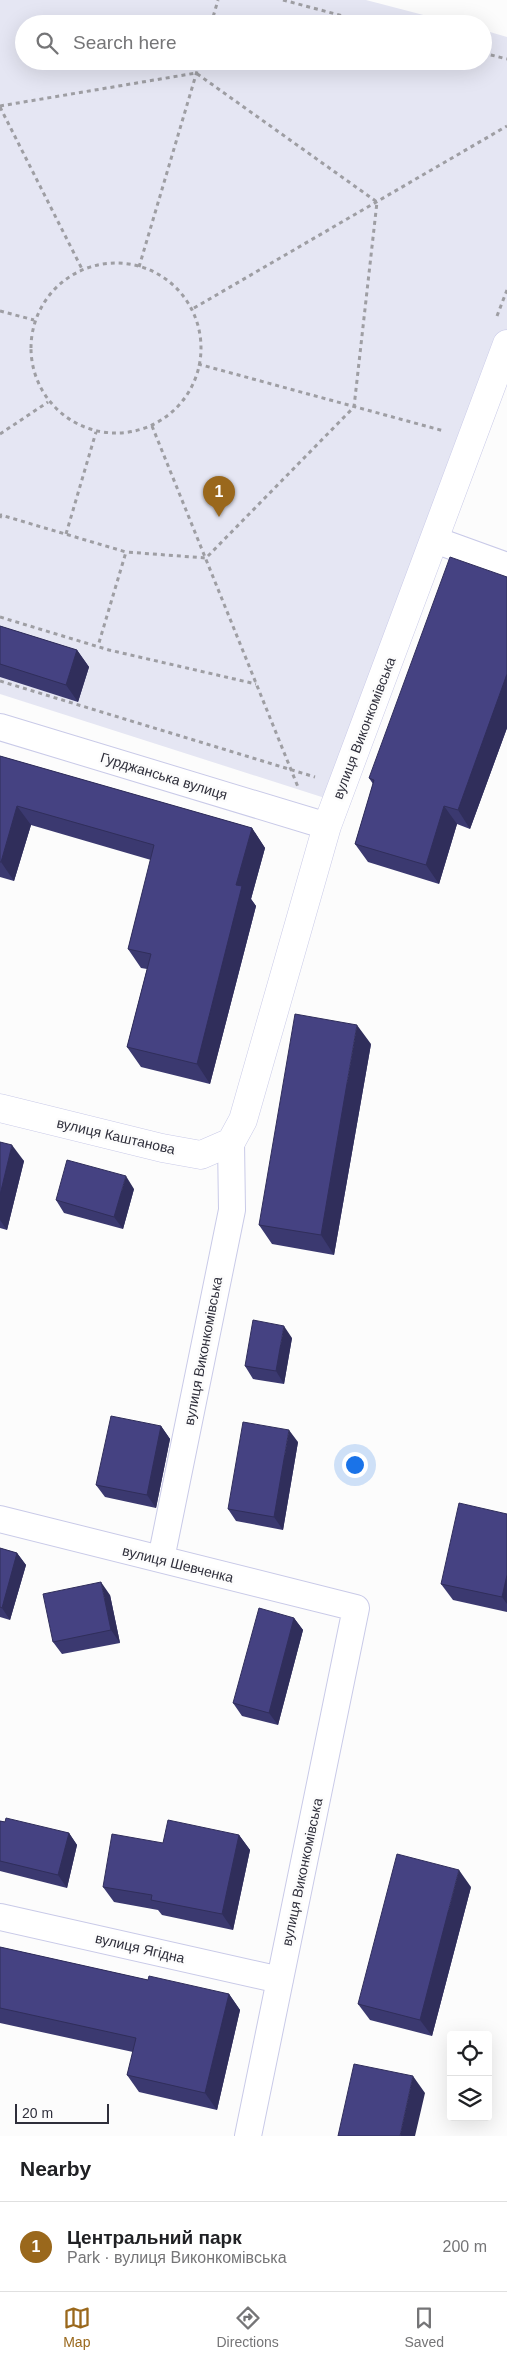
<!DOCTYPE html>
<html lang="en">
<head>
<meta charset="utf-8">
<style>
  body { margin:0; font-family:Helvetica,sans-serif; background:#f6f6f6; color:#202124 }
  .controls { position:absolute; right:15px; bottom:15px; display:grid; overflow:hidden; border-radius:5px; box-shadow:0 5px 20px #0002 }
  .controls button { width:45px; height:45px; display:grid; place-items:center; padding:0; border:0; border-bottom:1px solid #e0e0e0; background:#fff; color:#202124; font:25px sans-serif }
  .scale { position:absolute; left:15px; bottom:12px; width:94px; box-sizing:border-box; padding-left:5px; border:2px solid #2f2f3b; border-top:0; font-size:14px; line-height:18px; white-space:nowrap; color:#2f2f3b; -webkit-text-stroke:4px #fcfcfc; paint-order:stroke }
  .you { position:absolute; left:354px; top:1464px; width:18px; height:18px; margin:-12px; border:4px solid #fff; border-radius:50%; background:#1a73e8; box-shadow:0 0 0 8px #1a73e833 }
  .badge { display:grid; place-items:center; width:32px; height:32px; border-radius:50%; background:#9a681c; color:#fff; font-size:16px; font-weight:700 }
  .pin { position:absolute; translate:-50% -41px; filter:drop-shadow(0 1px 2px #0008) }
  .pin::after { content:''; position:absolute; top:26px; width:18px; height:15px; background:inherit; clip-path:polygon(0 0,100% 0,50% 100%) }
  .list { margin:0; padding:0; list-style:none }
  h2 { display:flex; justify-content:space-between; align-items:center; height:65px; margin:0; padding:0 20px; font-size:21px }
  h2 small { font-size:16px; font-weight:400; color:#757577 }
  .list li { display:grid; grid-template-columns:32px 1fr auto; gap:15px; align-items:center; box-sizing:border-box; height:90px; padding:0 20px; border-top:1px solid #e0e0e0 }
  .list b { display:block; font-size:19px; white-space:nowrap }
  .list p { margin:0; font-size:16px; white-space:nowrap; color:#757577 }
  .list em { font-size:16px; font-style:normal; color:#757577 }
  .icon { flex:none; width:28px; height:28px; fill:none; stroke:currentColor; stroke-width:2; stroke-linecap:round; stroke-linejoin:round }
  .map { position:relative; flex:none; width:507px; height:2136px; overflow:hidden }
  .search { position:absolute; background:#fff; box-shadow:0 5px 20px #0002; left:15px; right:15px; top:15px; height:55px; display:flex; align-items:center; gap:12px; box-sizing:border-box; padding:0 18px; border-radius:28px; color:#757577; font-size:19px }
  .sheet { height:155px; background:#fff }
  nav { display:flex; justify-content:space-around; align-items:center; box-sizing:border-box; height:70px; border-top:1px solid #e0e0e0; background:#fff; font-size:14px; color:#757577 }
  nav a { display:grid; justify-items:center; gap:2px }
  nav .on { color:#9a681c }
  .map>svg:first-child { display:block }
</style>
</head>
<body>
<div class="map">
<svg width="507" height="2136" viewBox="0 0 507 2136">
  <rect width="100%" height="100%" fill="#fcfcfc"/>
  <path fill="#e5e6f3" d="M 0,0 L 366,0 L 458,24 L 24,24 L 24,61 L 483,61 L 483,30 L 507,37 L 507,340 L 328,799 L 0,694 Z"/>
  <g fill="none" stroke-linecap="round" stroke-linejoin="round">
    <g stroke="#c9cae8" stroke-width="28">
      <path id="minor" d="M 435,540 L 507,566
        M 0,727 L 327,826
        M 0,1519 L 356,1608 L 248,2136
        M 161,1559 L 232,1210 L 231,1142
        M 0,1917 L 280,1980"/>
    </g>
    <g stroke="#c9cae8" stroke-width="29">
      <path id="tertiary" d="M 0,1108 L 162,1148 L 201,1155 L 231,1142 L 243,1120 L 327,826 L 507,344"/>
    </g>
    <path stroke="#9e9ea3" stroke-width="3" stroke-dasharray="4 4" stroke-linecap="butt" d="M 283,0 L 373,24
      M 211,24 L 218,0
      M 483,53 L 507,59
      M 0,106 L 196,73 L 377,202 L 354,407 L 206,558 L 126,552
      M 0,107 L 83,271
      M31 348a85 85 0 1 1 170 0a85 85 0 1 1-170 0Z
      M 139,267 L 200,61
      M 194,308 L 507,126
      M 0,311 L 34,320
      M 497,316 L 507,290
      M 198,364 L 444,431
      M 152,426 L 298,787
      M 0,434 L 48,402
      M 0,518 L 1,515 L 126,552 L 98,646
      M 66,534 L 96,432
      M 0,617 L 109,650 L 256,684
      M 0,681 L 315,777"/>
    <use href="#minor" stroke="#fff" stroke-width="26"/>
    <use href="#tertiary" stroke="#fff" stroke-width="28"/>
  </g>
  <path fill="#3b3970" d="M 507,577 L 507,728 L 470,829 L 457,824 L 439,884 L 368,862 L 355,844 L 373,784 L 369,778 Z
    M 0,626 L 77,650 L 89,667 L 78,702 L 0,677 Z
    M 0,756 L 252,828 L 265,848 L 251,899 L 256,906 L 210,1084 L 141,1067 L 127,1047 L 147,969 L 141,968 L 128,949 L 151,860 L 31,825 L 14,881 L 0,877 Z
    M 371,1044 L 334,1255 L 272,1244 L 259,1225 Z
    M 0,1142 L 24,1161 L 7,1230 L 0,1228 Z
    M 134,1189 L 123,1229 L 64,1213 L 56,1200 Z
    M 292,1338 L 284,1384 L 253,1379 L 245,1366 Z
    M 161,1426 L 170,1439 L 156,1508 L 105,1497 L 96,1485 Z
    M 298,1442 L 283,1530 L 236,1521 L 228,1509 Z
    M 507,1514 L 507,1612 L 453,1600 L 441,1584 Z
    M 0,1548 L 17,1553 L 26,1565 L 10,1620 L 0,1617 Z
    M 110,1595 L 120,1643 L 62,1654 L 53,1642 Z
    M 294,1618 L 303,1630 L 278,1725 L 242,1716 L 233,1703 Z
    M 0,1821 L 69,1833 L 77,1845 L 67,1888 L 0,1871 Z
    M 239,1835 L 250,1850 L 233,1930 L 162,1915 L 158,1910 L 114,1902 L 103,1887 L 163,1843 Z
    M 471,1887 L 432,2036 L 370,2020 L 358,2004 Z
    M 0,1947 L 148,1980 L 229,1994 L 240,2010 L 217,2110 L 139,2092 L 127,2075 L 133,2052 L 0,2023 Z"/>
  <path fill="#302e5b" d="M 77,650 L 89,667 L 78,702 L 66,685 Z
    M 507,674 L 507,728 L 470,829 L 458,810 Z
    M 17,806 L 31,825 L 14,881 L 1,862 Z
    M 444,806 L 457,824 L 439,884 L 426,865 Z
    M 252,828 L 265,848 L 251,899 L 256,906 L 210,1084 L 197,1064 L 236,885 Z
    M 357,1025 L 371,1044 L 334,1255 L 321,1235 Z
    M 12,1145 L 24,1161 L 7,1230 L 0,1220 L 0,1195 Z
    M 126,1176 L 134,1189 L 123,1229 L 114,1217 Z
    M 284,1326 L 292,1338 L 284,1384 L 276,1371 Z
    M 161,1426 L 170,1439 L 156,1508 L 147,1495 Z
    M 289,1430 L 298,1442 L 283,1530 L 274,1517 Z
    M 17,1553 L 26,1565 L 10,1620 L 2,1608 Z
    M 507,1575 L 507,1604 L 502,1597 Z
    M 101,1582 L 110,1595 L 120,1643 L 111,1630 Z
    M 294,1618 L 303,1630 L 278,1725 L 269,1713 Z
    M 69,1833 L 77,1845 L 67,1888 L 58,1875 Z
    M 239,1835 L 250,1850 L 233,1930 L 222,1914 Z
    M 459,1870 L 471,1887 L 432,2036 L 420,2020 Z
    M 229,1994 L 240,2010 L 217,2110 L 205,2093 Z
    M 413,2076 L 425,2093 L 415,2136 L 400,2136 Z"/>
  <path fill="#454282" stroke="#302e5b" d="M 450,557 L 507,577 L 507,674 L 458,810 L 444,806 L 426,865 L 355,844 L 374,780 L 369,778 Z
    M 0,626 L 77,650 L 66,685 L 0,664 Z
    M 0,756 L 252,828 L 236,885 L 242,886 L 197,1064 L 127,1047 L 151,954 L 128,949 L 154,845 L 17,806 L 1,862 L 0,862 Z
    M 295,1014 L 357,1025 L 321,1235 L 259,1225 Z
    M 0,1142 L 12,1145 L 0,1195 Z
    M 67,1160 L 126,1176 L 114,1217 L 56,1200 Z
    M 253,1320 L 284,1326 L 276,1371 L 245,1366 Z
    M 111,1416 L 161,1426 L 147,1495 L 96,1485 Z
    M 243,1422 L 289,1430 L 274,1517 L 228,1509 Z
    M 459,1503 L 507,1514 L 507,1575 L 502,1597 L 441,1584 Z
    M 0,1548 L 17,1553 L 2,1608 L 0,1607 Z
    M 101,1582 L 111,1630 L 53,1642 L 43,1594 Z
    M 259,1608 L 294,1618 L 269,1713 L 233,1703 Z
    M 6,1818 L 69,1833 L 58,1875 L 0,1861 L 0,1821 L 5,1822 Z
    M 168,1820 L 239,1835 L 222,1914 L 151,1900 L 152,1895 L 103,1887 L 112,1834 L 163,1843 Z
    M 397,1854 L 459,1870 L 420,2020 L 358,2004 Z
    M 0,1947 L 148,1980 L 149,1976 L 229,1994 L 205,2093 L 127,2075 L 136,2038 L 0,2008 Z
    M 354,2064 L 413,2076 L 400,2136 L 338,2136 Z"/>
  <g text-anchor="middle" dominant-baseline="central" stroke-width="5" stroke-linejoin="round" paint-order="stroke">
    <g font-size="14" fill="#2f2f3b" stroke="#fcfcfc">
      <text transform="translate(364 728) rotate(-69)">вулиця Виконкомівська</text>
      <text transform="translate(164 776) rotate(17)">Гурджанська вулиця</text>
      <text transform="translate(116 1136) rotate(13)">вулиця Каштанова</text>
      <text transform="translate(203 1351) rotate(-79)">вулиця Виконкомівська</text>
      <text transform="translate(178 1564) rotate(14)">вулиця Шевченка</text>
      <text transform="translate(302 1872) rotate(-78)">вулиця Виконкомівська</text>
      <text transform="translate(140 1948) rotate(13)">вулиця Ягідна</text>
    </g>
  </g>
</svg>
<div class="controls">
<button><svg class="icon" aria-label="locate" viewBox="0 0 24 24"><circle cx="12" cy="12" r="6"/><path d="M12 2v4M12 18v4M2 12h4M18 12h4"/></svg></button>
<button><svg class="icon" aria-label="layers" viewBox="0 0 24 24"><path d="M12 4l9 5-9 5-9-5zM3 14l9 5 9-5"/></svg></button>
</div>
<div class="scale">20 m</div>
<div class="you"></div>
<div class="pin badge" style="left:219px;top:517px">1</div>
<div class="search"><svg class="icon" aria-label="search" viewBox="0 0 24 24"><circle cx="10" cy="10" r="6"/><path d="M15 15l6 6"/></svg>Search here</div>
</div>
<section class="sheet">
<h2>Nearby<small></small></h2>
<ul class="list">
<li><span class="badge">1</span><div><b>Центральний парк</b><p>Park · вулиця Виконкомівська</p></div><em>200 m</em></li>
</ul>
</section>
<nav>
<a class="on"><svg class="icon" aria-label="map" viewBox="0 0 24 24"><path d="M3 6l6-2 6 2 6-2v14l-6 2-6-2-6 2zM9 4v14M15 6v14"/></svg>Map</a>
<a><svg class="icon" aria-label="directions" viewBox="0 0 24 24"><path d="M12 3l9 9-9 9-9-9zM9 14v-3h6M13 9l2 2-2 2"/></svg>Directions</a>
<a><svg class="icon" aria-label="saved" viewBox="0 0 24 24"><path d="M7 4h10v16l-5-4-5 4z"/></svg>Saved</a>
</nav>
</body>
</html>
